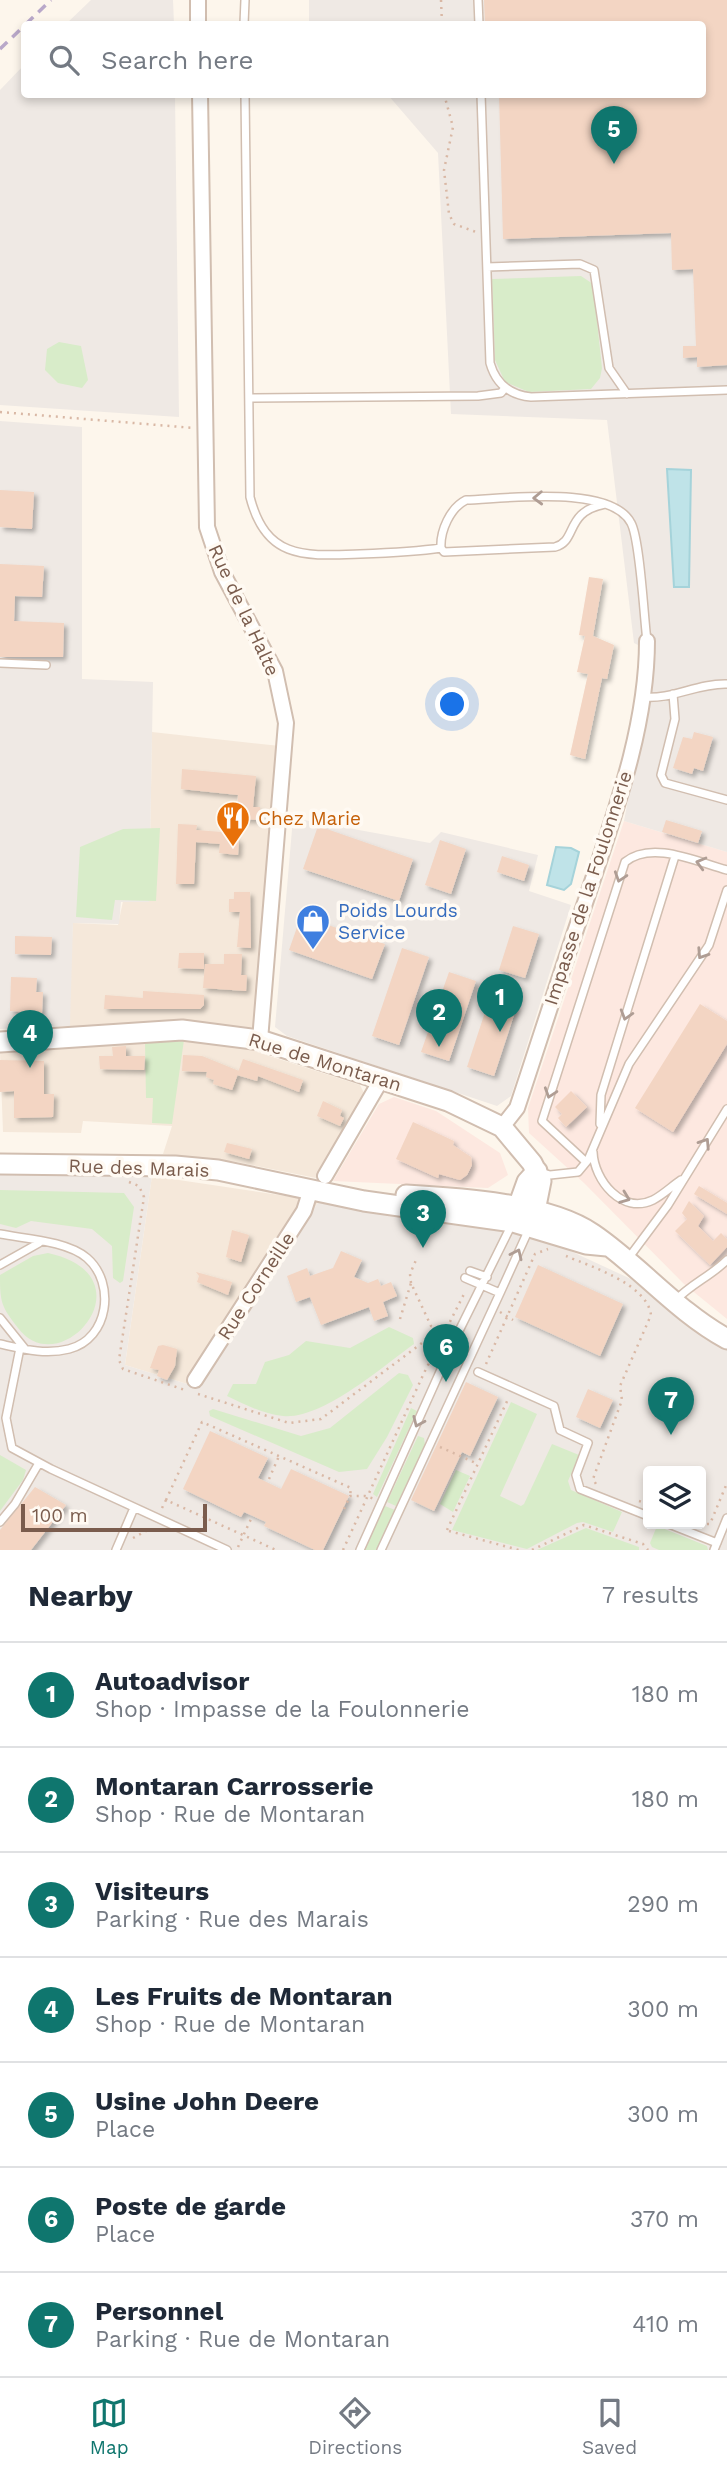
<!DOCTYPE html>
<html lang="en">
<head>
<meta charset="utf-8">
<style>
  body { margin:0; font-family:"Work Sans",sans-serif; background:#f2f2f3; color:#1f2937 }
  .controls { position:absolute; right:21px; bottom:21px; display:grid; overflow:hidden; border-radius:7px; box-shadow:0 4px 10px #0003 }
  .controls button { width:63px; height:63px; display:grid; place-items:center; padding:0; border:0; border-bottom:2px solid #e0e1e3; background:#fff; color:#1f2937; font:35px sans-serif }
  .scale { position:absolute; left:21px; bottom:18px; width:186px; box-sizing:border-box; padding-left:7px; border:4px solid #7a5c4d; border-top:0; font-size:19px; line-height:24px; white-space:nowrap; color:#7a5c4d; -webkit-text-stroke:5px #fffaf3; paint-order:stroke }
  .you { position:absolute; left:453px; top:705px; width:24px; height:24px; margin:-18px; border:5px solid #fff; border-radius:50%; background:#1a73e8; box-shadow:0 0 0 10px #1a73e833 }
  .badge { display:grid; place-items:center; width:46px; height:46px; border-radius:50%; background:#0f766e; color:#fff; font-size:23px; font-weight:700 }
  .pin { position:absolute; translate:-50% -58px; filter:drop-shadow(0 2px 4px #0008) }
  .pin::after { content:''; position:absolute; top:37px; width:24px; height:21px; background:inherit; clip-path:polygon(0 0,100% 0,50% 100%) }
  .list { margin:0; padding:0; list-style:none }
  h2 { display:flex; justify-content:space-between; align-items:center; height:91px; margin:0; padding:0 28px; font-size:30px }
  h2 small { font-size:23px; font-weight:400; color:#747a83 }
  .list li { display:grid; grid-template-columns:46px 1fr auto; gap:21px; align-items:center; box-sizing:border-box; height:105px; padding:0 28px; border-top:2px solid #e0e1e3 }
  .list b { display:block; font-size:26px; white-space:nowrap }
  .list p { margin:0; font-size:23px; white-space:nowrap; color:#747a83 }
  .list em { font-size:23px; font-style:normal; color:#747a83 }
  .icon { flex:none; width:38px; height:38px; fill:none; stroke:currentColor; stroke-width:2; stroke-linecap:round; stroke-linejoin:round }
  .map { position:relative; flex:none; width:727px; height:1550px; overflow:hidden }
  .search { position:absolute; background:#fff; box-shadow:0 4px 10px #0003; left:21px; right:21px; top:21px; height:77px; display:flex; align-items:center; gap:18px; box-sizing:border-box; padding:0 24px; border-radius:7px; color:#747a83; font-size:26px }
  .sheet { height:826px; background:#fff }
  nav { display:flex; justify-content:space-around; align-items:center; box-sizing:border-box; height:98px; border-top:2px solid #e0e1e3; background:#fff; font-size:19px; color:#747a83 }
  nav a { display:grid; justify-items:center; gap:4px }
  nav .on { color:#0f766e }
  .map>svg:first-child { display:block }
</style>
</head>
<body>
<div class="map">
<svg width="727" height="1550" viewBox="0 0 727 1550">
  <defs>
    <filter id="shadow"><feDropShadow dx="3.5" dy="3.5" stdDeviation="2" flood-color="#0004"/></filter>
  </defs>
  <rect width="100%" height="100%" fill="#fdf6ec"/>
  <path fill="#f5e8da" d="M 152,732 L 280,746 L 257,1052 L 360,1085 L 364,1093 L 316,1178 L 237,1162 L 163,1154 L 172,1126 L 83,1121 L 81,1133 L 3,1132 L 0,1052 L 65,1046 L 73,923 L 118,925 L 123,901 L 149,902 Z
    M 152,1176 L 319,1201 L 197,1387 L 125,1365 Z"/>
  <path fill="#fde8e0" d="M 624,821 L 727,852 L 727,1319 L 684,1284 L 584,1183 L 529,1133 L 528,1108 Z
    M 394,1097 L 436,1111 L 500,1153 L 508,1175 L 488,1188 L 333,1181 L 379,1104 Z"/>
  <path fill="#efe9e4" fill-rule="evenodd" d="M 91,0 L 173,0 L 174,24 L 66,24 Z
    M 309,0 L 727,0 L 727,852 L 624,821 L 656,654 L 634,643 L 607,420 L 451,414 L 438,153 L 388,95 L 702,94 L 702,24 L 309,24 Z
    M 24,65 L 24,94 L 175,95 L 179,417 L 0,405 L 0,90 Z
    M 0,421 L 82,427 L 82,679 L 153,682 L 149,902 L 121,902 L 119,924 L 73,923 L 70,1026 L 0,1029 Z
    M 293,818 L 430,843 L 441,832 L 538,855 L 529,891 L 571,905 L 511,1096 L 497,1106 L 287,1036 L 275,1027 Z
    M 0,1175 L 152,1176 L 125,1365 L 197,1387 L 319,1201 L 480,1226 L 551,1242 L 631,1279 L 678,1319 L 727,1349 L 727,1550 L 0,1550 ZM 648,1471 L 701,1471 L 701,1524 L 648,1524 Z"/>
  <path fill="#d8ecc9" d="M 581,276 L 593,284 L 602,368 L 600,378 L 591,389 L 529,392 L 505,382 L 495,360 L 492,279 Z
    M 59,342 L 81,346 L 88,380 L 82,388 L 58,383 L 45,370 L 47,349 Z
    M 160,828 L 156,901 L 115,900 L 112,920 L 76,917 L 80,847 L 123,829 Z
    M 184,1040 L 172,1124 L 152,1123 L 153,1098 L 146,1098 L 145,1043 Z
    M 0,1190 L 124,1193 L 134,1207 L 123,1281 L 120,1283 L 113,1278 L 112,1246 L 92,1229 L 31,1221 L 16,1228 L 0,1224 Z
    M 48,1253 C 153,1276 61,1385 18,1328 C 1,1306 0,1302 0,1275 L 33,1256 Z
    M 389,1327 L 413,1338 L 414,1344 C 383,1366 322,1420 283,1416 C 265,1415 244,1404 227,1396 L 233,1384 L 256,1384 L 265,1362 L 289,1355 L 306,1341 L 350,1348 Z
    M 399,1373 L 408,1375 L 413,1385 L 387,1437 L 367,1469 L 339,1472 L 210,1416 L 209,1411 L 213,1409 L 301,1436 L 330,1428 Z
    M 511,1402 L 537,1414 L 500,1496 L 521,1506 L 524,1504 L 552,1444 L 579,1455 L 568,1481 L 571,1490 L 622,1512 L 613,1532 L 583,1522 L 577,1523 L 527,1549 L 452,1530 Z
    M 411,1408 L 417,1411 L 377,1497 L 373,1494 Z
    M 418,1436 L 424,1438 L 425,1445 L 396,1506 L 387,1502 Z
    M 0,1455 L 26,1470 L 23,1480 L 0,1511 Z
    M 456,1470 L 470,1476 L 453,1512 L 440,1504 Z
    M 385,1506 L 395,1510 L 376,1550 L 364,1550 Z
    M 657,1526 L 707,1546 L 708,1550 L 659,1550 L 652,1547 L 650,1543 Z
    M 586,1528 L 639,1547 L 639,1550 L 537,1550 Z"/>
  <path fill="#bfe3e8" stroke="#a5d3da" stroke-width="2" d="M 667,469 L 691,470 L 689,587 L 674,587 Z
    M 556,847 L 571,848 L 579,852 L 571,884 L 564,890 L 547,885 Z"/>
  <path fill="#f3d5c3" filter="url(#shadow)" d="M 484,0 L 727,0 L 727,365 L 697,367 L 697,357 L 683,358 L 683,346 L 696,346 L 693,269 L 672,270 L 671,233 L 503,239 L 499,94 L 703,94 L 703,24 L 485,24 Z
    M 0,490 L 34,492 L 32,529 L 0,527 Z
    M 0,564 L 44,566 L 42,597 L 15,596 L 14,621 L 64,623 L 63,657 L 0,657 Z
    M 589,577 L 603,579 L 593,636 L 614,645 L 607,679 L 602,678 L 585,759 L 570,755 L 588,674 L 577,672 L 585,636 L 579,635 Z
    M 694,732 L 713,737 L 703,771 L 694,768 L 692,774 L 673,768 L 683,737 L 692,739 Z
    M 182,769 L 256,776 L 253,807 L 260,807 L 260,820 L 237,819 L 238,795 L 181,789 Z
    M 666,820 L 702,831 L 698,843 L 662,832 Z
    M 178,824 L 197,825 L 196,830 L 234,833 L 234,839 L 239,839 L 238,855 L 219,853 L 220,844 L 196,842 L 194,884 L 176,884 Z
    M 318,826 L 413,859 L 399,901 L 303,869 Z
    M 440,840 L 466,849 L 451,894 L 425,885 Z
    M 502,856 L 529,865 L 524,881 L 497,872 Z
    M 234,892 L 250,892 L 251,948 L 237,947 L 240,912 L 229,912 L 229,899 L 234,899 Z
    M 301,916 L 385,944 L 372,979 L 289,950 Z
    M 513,926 L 539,934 L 525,978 L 499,970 Z
    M 15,936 L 52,937 L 51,955 L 15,954 Z
    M 402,948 L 429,957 L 399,1045 L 372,1036 Z
    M 179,953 L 204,953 L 204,969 L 178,968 Z
    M 224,954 L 242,954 L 241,975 L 247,975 L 246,991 L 203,988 L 205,964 L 224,964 Z
    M 449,972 L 476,981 L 449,1061 L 421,1052 Z
    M 11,977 L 37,978 L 36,992 L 43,992 L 42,1013 L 10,1011 Z
    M 143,991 L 204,995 L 204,1005 L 200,1009 L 104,1009 L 105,995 L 143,998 Z
    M 490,997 L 517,1006 L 494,1076 L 467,1067 Z
    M 700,1004 L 727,1021 L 727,1044 L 673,1132 L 635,1108 Z
    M 126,1046 L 126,1056 L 145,1056 L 144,1070 L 100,1069 L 99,1056 L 113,1056 L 112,1047 Z
    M 183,1055 L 202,1056 L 239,1071 L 232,1090 L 213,1084 L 214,1080 L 206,1077 L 207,1072 L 182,1071 Z
    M 243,1059 L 303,1080 L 299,1092 L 258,1076 L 257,1081 L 237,1075 Z
    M 0,1060 L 44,1061 L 44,1094 L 54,1094 L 53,1117 L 14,1118 L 14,1091 L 0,1092 Z
    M 571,1091 L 587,1107 L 566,1127 L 558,1118 L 562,1114 L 555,1107 Z
    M 323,1101 L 342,1110 L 340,1116 L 344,1118 L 340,1126 L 317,1116 Z
    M 413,1122 L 454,1141 L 453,1145 L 471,1157 L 472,1165 L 467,1175 L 460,1180 L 439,1174 L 438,1178 L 396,1159 Z
    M 227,1143 L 252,1149 L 249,1159 L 224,1152 Z
    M 699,1186 L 727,1203 L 727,1214 L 694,1194 Z
    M 689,1201 L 704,1216 L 698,1226 L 713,1241 L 721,1233 L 727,1239 L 727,1247 L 710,1265 L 675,1231 L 687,1219 L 682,1213 Z
    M 232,1230 L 249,1235 L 241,1262 L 226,1257 Z
    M 341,1251 L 362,1260 L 354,1277 L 368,1283 L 378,1279 L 381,1286 L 391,1282 L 397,1296 L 383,1302 L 388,1316 L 374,1321 L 369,1307 L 321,1325 L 310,1297 L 296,1302 L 287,1276 L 307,1268 L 310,1276 L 333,1268 Z
    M 538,1265 L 623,1304 L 600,1356 L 515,1317 Z
    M 196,1272 L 232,1282 L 228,1295 L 197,1282 L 199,1276 Z
    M 163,1345 L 177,1349 L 175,1366 L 167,1380 L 157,1376 L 159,1370 L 150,1368 L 158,1346 Z
    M 466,1382 L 498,1397 L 470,1456 L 462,1452 L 434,1511 L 411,1500 Z
    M 588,1389 L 613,1400 L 600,1428 L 576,1417 Z
    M 210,1431 L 268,1458 L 258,1478 L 281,1489 L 291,1469 L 349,1496 L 323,1550 L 315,1550 L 264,1526 L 266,1522 L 244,1512 L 241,1517 L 183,1489 Z
    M 35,1487 L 66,1505 L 31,1550 L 0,1550 L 0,1530 Z"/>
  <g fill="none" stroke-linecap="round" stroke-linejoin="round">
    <g stroke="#d1beb0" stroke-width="10">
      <path id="service" d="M 478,0 L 479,24
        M 244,24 L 245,0
        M 245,94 L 250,497 C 266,560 305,556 360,554 C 387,553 414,552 441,548
        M 481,94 L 490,363 C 496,384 510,395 531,397 L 727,390
        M 487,267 L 580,264 L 594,270 L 609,368 L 627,394
        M 249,398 L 478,396 L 501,393 L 505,388
        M 605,504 C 564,512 578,541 555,547 L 444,552 L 441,548 C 440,531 450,508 466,500 C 504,499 611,484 631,523 C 640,539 644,618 647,641
        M 0,663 L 46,665
        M 673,694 L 675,719 L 661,775 L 665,783 L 727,800
        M 643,697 C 672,700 697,683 727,684
        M 600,1124 L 601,1095 L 675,856
        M 593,1152 C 594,1180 622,1215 653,1200 C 663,1195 672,1186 681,1180
        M 586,1162 L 542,1121 L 625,862 C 652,840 697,862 727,870
        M 540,1172 L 550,1175 L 578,1172 L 588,1160 L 629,1064 L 709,945 L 727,890
        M 0,1234 C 26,1239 67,1241 87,1258 C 116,1283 109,1339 69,1349 C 45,1355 23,1349 0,1344
        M 627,1260 L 668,1205 L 727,1109
        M 0,1265 L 39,1243
        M 470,1271 L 487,1277
        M 465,1278 L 500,1293 L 529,1229
        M 676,1300 C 691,1284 711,1276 727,1260
        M 0,1318 L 25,1349
        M 20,1348 L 6,1418 L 12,1448 L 51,1469 L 227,1550
        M 478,1372 L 554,1406 L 560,1430 L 588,1443 L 576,1475 L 580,1489 L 648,1516
        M 0,1522 L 15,1504 L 39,1463
        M 669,1524 L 717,1543
        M 116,1550 L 134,1508
        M 360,1550 L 452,1345 L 512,1224
        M 381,1550 L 500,1293
        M 714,1550 L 727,1518"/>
    </g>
    <g stroke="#d1beb0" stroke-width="18">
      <path id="minor" d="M 198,0 L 198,24
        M 200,94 L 207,527 L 222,572 L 275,671 L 286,723 L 260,1040
        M 502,1127 L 517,1108 C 540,1039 562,969 586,900 C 613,818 647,729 647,641
        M 325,1176 L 381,1080
        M 195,1380 L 304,1211 L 311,1189"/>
    </g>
    <g stroke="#d1beb0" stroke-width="23">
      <path id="tertiary" d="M 0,1042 L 182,1030 L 260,1040 L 448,1101 L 502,1127 L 532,1163 L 541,1181 L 535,1211
        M 0,1164 L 175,1166 L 218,1170 L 364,1201 L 513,1222 L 586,1244 L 607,1246
        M 406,1195 C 459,1198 548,1203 593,1234 C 640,1266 676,1311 727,1339
        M 518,1207 L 527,1182 L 537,1171"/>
    </g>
    <path stroke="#d9b8a5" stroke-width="2.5" stroke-dasharray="2 5" stroke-linecap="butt" d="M 441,0 L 442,24
      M 444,94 L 453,127 L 444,170 L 449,214 L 454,224 L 476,232
      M 0,412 L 194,428
      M 129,1182 L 139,1186 L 144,1197 L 119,1360 L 123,1369 L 185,1390
      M 566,1256 C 592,1267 647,1284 651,1315 L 620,1386 L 622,1400 L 593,1479 L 596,1484
      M 411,1283 L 410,1274 L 416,1260
      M 500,1312 L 513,1320
      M 400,1319 L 411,1283 L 431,1326 L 444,1332
      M 486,1364 L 535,1254 L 548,1249
      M 198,1394 L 289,1423 L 321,1419 L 430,1337 L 438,1332 L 447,1336
      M 440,1447 L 478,1464
      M 269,1479 L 279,1456
      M 166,1500 L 202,1422 L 351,1488 L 350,1496
      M 639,1501 L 648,1504
      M 162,1508 L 166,1500 L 276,1550
      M 344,1509 L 350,1496 L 365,1496 L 375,1499
      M 700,1524 L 710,1524 L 727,1483
      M 447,1530 L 509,1397
      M 449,1531 L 519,1550
      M 133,1538 L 148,1530
      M 238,1547 L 251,1519
      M 343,1550 L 424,1373 L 464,1294
      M 532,1550 L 584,1525 L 643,1544 L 648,1550"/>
    <use href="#service" stroke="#fff" stroke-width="7"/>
    <use href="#minor" stroke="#fff" stroke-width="14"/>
    <use href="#tertiary" stroke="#fff" stroke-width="19"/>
    <path stroke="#b9a8c9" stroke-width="3.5" stroke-dasharray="10 7" stroke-linecap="butt" d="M 26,24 L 51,0
      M 0,49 L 24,26"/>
  </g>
  <defs><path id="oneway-chevron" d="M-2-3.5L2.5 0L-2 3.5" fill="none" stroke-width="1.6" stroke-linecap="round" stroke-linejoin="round" transform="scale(1.75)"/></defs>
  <g stroke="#af9d94">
    <use href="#oneway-chevron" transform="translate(538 498) rotate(178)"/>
    <use href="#oneway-chevron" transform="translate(701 863) rotate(-165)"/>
    <use href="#oneway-chevron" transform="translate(620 877) rotate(108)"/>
    <use href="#oneway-chevron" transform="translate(702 954) rotate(123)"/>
    <use href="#oneway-chevron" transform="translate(626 1015) rotate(107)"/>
    <use href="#oneway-chevron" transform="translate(550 1093) rotate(108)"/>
    <use href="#oneway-chevron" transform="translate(705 1143) rotate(-57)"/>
    <use href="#oneway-chevron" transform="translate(625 1198) rotate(21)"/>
    <use href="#oneway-chevron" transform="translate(517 1254) rotate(-65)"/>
    <use href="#oneway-chevron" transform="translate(418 1422) rotate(114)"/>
  </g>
  <defs>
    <g id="restaurant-pin" transform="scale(1.75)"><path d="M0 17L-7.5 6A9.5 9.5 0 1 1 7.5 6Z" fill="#e8710a" stroke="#fffaf3"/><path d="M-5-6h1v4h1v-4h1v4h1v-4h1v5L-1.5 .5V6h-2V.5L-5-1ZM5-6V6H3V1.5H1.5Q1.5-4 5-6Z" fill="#fff"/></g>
    <g id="shop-pin" transform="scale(1.75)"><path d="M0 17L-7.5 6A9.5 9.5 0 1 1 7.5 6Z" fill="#3f7fe0" stroke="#fffaf3"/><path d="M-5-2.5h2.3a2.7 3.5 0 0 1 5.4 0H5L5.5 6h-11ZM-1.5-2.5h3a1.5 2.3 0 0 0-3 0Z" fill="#fff"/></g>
  </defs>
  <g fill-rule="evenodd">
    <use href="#restaurant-pin" x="233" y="818"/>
    <use href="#shop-pin" x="313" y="921"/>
  </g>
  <g text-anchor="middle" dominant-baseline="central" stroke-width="7" stroke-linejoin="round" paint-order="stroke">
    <g font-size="19" fill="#7a5c4d" stroke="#fffaf3">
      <text transform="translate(244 610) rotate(65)">Rue de la Halte</text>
      <text transform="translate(588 888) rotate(-72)">Impasse de la Foulonnerie</text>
      <text transform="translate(325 1062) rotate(17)">Rue de Montaran</text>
      <text transform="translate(139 1168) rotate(2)">Rue des Marais</text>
      <text transform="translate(256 1286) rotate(-57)">Rue Corneille</text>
    </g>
    <g font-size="19" fill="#c56008" stroke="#fffaf3" text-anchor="start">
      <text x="258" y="818">Chez Marie</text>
    </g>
    <g font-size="19" fill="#366cbe" stroke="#fffaf3" text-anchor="start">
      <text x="338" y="910">Poids Lourds<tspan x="338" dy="22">Service</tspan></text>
    </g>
  </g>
</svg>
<div class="controls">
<button><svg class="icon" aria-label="layers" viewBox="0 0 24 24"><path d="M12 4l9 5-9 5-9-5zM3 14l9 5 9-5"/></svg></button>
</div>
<div class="scale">100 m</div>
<div class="you"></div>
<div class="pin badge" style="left:500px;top:1032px">1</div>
<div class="pin badge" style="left:439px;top:1047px">2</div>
<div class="pin badge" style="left:423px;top:1248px">3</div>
<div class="pin badge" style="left:30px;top:1068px">4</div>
<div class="pin badge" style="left:614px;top:164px">5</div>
<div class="pin badge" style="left:446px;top:1382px">6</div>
<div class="pin badge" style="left:671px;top:1435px">7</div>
<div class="search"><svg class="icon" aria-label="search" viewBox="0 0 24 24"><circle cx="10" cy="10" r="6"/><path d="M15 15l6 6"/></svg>Search here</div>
</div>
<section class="sheet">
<h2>Nearby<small>7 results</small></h2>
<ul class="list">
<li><span class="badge">1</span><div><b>Autoadvisor</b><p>Shop · Impasse de la Foulonnerie</p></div><em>180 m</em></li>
<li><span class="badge">2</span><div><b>Montaran Carrosserie</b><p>Shop · Rue de Montaran</p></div><em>180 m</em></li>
<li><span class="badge">3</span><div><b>Visiteurs</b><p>Parking · Rue des Marais</p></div><em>290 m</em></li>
<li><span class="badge">4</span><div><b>Les Fruits de Montaran</b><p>Shop · Rue de Montaran</p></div><em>300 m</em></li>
<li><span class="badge">5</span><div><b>Usine John Deere</b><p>Place</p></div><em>300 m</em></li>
<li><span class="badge">6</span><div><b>Poste de garde</b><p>Place</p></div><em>370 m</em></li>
<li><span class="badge">7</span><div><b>Personnel</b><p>Parking · Rue de Montaran</p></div><em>410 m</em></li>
</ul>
</section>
<nav>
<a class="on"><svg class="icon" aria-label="map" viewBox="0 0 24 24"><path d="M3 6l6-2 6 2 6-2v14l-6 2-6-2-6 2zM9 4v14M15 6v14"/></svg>Map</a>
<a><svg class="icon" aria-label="directions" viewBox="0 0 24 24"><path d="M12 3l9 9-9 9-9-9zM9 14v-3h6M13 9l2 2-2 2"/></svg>Directions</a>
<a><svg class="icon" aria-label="saved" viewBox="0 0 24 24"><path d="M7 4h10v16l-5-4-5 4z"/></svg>Saved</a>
</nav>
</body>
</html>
